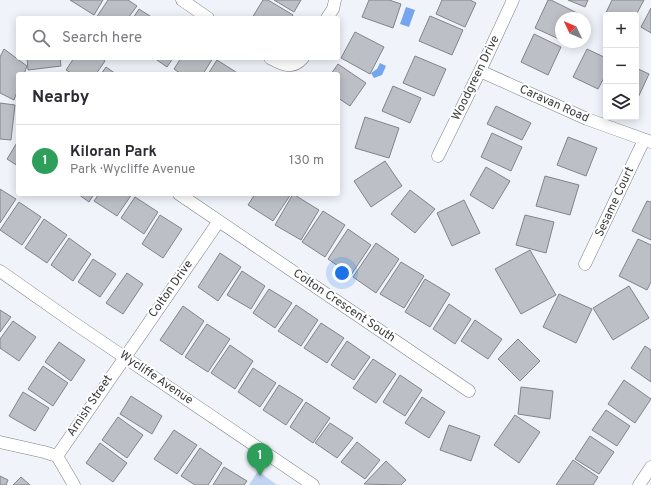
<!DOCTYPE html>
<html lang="en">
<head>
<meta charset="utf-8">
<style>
  body { margin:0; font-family:Overpass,sans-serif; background:#f2f2f3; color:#2b2b33 }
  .controls { position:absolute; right:12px; top:12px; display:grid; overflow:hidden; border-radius:4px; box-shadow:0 2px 10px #0003 }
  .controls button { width:36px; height:36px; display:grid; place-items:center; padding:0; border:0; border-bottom:1px solid #e1e1e2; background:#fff; color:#2b2b33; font:20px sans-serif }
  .compass { position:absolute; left:555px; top:12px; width:36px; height:36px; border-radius:50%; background:#fff; box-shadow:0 2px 10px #0003; rotate:314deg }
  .you { position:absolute; left:342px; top:273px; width:14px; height:14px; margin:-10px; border:3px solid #fff; border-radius:50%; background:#1a73e8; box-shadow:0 0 0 6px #1a73e833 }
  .badge { display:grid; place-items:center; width:26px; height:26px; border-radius:50%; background:#db2777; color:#fff; font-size:13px; font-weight:700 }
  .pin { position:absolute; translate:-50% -33px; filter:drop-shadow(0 1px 2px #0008) }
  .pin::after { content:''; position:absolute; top:21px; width:14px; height:12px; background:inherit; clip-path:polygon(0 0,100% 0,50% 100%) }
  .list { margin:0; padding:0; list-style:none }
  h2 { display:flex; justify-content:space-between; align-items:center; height:52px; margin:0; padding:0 16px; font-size:17px }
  h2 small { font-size:13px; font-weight:400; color:#7c7c81 }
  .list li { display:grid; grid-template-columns:26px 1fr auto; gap:12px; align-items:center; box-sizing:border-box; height:72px; padding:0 16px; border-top:1px solid #e1e1e2 }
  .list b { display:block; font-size:15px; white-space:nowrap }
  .list p { margin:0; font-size:13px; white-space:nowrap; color:#7c7c81 }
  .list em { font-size:13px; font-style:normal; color:#7c7c81 }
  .icon { flex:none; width:22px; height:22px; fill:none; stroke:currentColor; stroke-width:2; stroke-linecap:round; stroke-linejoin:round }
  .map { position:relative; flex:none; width:651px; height:485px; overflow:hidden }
  .search { position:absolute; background:#fff; box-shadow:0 2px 10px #0003; left:16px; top:16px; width:324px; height:44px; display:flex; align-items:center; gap:10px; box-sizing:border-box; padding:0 14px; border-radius:4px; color:#7c7c81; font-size:15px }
  .panel { position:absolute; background:#fff; box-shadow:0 2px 10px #0003; left:16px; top:72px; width:324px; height:124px; border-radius:4px }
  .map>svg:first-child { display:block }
</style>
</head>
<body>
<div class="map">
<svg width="651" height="485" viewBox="0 0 651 485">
  <rect width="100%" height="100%" fill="#f0f4fa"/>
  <path fill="#c1d4f1" d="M 258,471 L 277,485 L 249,485 Z"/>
  <path fill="#74a5ee" d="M 406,7 L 415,10 L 409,27 L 400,24 Z
    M 380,63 L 386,66 L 382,75 L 374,78 L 371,73 L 377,69 Z"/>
  <path fill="#bcc0c6" stroke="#81848a" d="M 70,0 L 103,0 L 94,15 Z
    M 108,0 L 128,0 L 137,6 L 128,18 L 96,18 Z
    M 263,0 L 268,0 L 293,15 L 291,18 L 252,18 Z
    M 274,0 L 301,0 L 294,12 Z
    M 369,0 L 389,0 L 401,4 L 393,28 L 362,17 Z
    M 442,0 L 470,0 L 476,3 L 465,27 L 436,14 Z
    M 548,0 L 551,0 L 581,15 L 580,18 L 561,18 L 561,40 L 535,28 Z
    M 568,0 L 588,0 L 585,7 Z
    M 612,0 L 644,0 L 636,15 L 606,15 L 606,18 L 604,17 Z
    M 651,8 L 651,33 L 641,27 Z
    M 139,9 L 153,18 L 133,18 Z
    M 430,16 L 463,30 L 452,55 L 419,41 Z
    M 355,32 L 384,47 L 370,74 L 341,58 Z
    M 534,34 L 561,47 L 548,75 L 521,62 Z
    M 4,49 L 27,66 L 24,74 L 18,74 L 18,89 L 14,100 L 0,93 L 0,57 Z
    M 587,49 L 606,58 L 606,74 L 598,89 L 573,77 Z
    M 415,56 L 446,69 L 434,96 L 403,83 Z
    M 27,58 L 60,58 L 61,66 L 28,70 Z
    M 74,58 L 101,58 L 105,61 L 96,74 L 73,74 L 66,70 Z
    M 154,58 L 173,58 L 167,67 Z
    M 181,58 L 213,58 L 203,74 L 181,74 L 174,69 Z
    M 217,60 L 239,74 L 208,74 Z
    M 338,64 L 366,83 L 350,106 L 338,98 L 338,74 L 331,74 Z
    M 106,67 L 116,74 L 101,74 Z
    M 636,68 L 649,74 L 636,102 Z
    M 393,86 L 421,98 L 410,123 L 382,111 Z
    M 0,103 L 15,105 L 11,140 L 0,139 Z
    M 496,106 L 531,123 L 522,140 L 487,124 Z
    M 365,117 L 399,128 L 389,158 L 355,148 Z
    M 492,133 L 522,147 L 511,171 L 481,157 Z
    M 568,137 L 597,148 L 586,176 L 557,165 Z
    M 18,141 L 18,166 L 7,159 Z
    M 385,161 L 402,186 L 371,207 L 354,181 Z
    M 486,167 L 510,181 L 493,209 L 470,195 Z
    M 545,176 L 579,185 L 570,215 L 536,206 Z
    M 0,189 L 16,199 L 0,223 Z
    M 410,190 L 435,209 L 415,233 L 391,214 Z
    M 78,194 L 94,194 L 89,202 Z
    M 99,194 L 132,194 L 117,216 L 94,201 Z
    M 255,194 L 291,194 L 273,221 L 248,205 Z
    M 293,194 L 319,210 L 301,240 L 275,225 Z
    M 135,197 L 158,212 L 144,234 L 121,218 Z
    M 464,200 L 480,233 L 452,246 L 437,213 Z
    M 647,201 L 651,202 L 651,240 L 632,231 Z
    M 19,202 L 41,217 L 22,245 L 0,230 Z
    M 323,211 L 345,225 L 325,257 L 302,242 Z
    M 160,215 L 182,229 L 163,258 L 142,244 Z
    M 525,215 L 554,222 L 546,253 L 516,245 Z
    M 44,219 L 67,235 L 47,263 L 25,248 Z
    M 348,229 L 371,245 L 351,275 L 328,259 Z
    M 69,238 L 91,254 L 73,281 L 51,265 Z
    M 638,239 L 651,245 L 651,282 L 647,290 L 619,276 Z
    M 376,243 L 399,259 L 376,293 L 353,277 Z
    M 530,250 L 556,295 L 521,314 L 495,269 Z
    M 220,253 L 241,267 L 218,301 L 198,287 Z
    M 93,259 L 116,274 L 100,297 L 78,282 Z
    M 401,262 L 424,276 L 404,308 L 380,294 Z
    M 242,271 L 265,286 L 251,309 L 227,295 Z
    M 127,273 L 143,284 L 123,314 L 106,303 Z
    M 425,279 L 450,294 L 430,327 L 405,312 Z
    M 629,286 L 649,318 L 613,340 L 593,308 Z
    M 269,289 L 292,303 L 275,328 L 253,313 Z
    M 559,294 L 592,309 L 576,343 L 543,327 Z
    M 449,304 L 471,319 L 455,344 L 433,329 Z
    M 296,305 L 318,320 L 301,346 L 278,331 Z
    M 183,306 L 204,321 L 182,355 L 160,340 Z
    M 0,310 L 11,317 L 0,332 Z
    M 475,320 L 502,339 L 488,359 L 461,341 Z
    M 13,321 L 36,337 L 19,361 L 0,348 L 0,339 Z
    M 321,323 L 344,338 L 327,363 L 304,348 Z
    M 207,324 L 230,339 L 208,372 L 185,357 Z
    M 518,339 L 540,361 L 520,381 L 498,359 Z
    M 347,341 L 370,357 L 354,380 L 331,365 Z
    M 59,342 L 85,360 L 71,381 L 45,362 Z
    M 230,345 L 253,361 L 235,389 L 211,373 Z
    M 645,346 L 651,350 L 651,382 L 631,368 Z
    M 373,359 L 396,374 L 376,403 L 353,388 Z
    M 43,366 L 68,383 L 53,406 L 28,389 Z
    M 253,368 L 276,383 L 260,407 L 238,392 Z
    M 400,375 L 422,390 L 405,416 L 383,402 Z
    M 624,380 L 651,399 L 635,423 L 608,404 Z
    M 279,385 L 303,400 L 286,425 L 263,410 Z
    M 521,387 L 553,391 L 550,419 L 518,414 Z
    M 23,392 L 49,408 L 35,431 L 9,416 Z
    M 131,396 L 162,416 L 152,434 L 120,414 Z
    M 422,397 L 445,412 L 429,438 L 405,423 Z
    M 306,402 L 330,418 L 313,443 L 290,427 Z
    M 606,410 L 630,426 L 617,446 L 592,430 Z
    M 515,415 L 540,432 L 519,463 L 494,445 Z
    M 118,417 L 143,435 L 127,458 L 102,440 Z
    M 330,423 L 353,438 L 337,458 L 315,443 Z
    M 449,425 L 480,436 L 471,461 L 440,450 Z
    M 174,430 L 197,445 L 177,474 L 154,459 Z
    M 590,436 L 614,452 L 599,474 L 575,459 Z
    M 357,442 L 380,460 L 365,479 L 341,462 Z
    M 100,443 L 127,463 L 113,482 L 86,463 Z
    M 200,448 L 222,463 L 208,485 L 195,485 L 181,476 Z
    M 573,460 L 598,477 L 593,485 L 556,485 Z
    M 386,461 L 406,480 L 401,485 L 364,484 Z
    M 224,467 L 247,481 L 244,485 L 213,485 Z
    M 0,476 L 8,480 L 6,485 L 0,485 Z
    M 21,477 L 30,485 L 13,485 Z"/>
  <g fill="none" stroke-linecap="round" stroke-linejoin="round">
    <g stroke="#7b7f84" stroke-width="13">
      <path id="street" d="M 182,0 L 208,18
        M 327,18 L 333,9 L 335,0
        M 270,58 C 283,65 292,70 303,58
        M 480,71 L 587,119 L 651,142
        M 438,156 L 480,71 L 513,0
        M 179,194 L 469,391
        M 585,264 L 644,140
        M 0,271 L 74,323 L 313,485
        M 0,442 L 44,452 L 57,456
        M 57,456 L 219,221
        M 57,456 L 74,485
        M 639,485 L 651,467"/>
    </g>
    <use href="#street" stroke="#fff" stroke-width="12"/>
  </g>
  <g text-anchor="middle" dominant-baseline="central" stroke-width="4" stroke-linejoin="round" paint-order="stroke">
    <g font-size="12" fill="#393a3d" stroke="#fff">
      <text transform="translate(476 78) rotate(-64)">Woodgreen Drive</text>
      <text transform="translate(554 104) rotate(24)">Caravan Road</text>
      <text transform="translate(615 202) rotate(-65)">Sesame Court</text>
      <text transform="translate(171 289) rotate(-55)">Colton Drive</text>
      <text transform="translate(344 306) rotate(34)">Colton Crescent South</text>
      <text transform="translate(156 378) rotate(34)">Wycliffe Avenue</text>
      <text transform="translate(90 406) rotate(-56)">Arnish Street</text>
    </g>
  </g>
</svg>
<div class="controls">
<button>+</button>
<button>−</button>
<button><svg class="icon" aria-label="layers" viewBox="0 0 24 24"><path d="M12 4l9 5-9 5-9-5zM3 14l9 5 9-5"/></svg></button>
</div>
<svg class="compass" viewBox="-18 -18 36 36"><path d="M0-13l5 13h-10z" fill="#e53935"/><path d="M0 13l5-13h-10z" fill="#7c7c81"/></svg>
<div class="you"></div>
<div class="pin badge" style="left:260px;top:476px;background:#2e9e5b">1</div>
<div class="search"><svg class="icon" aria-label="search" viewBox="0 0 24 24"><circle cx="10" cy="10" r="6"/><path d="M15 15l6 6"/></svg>Search here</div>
<section class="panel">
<h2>Nearby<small></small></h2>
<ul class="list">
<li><span class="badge" style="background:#2e9e5b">1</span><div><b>Kiloran Park</b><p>Park · Wycliffe Avenue</p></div><em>130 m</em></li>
</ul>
</section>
</div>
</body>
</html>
